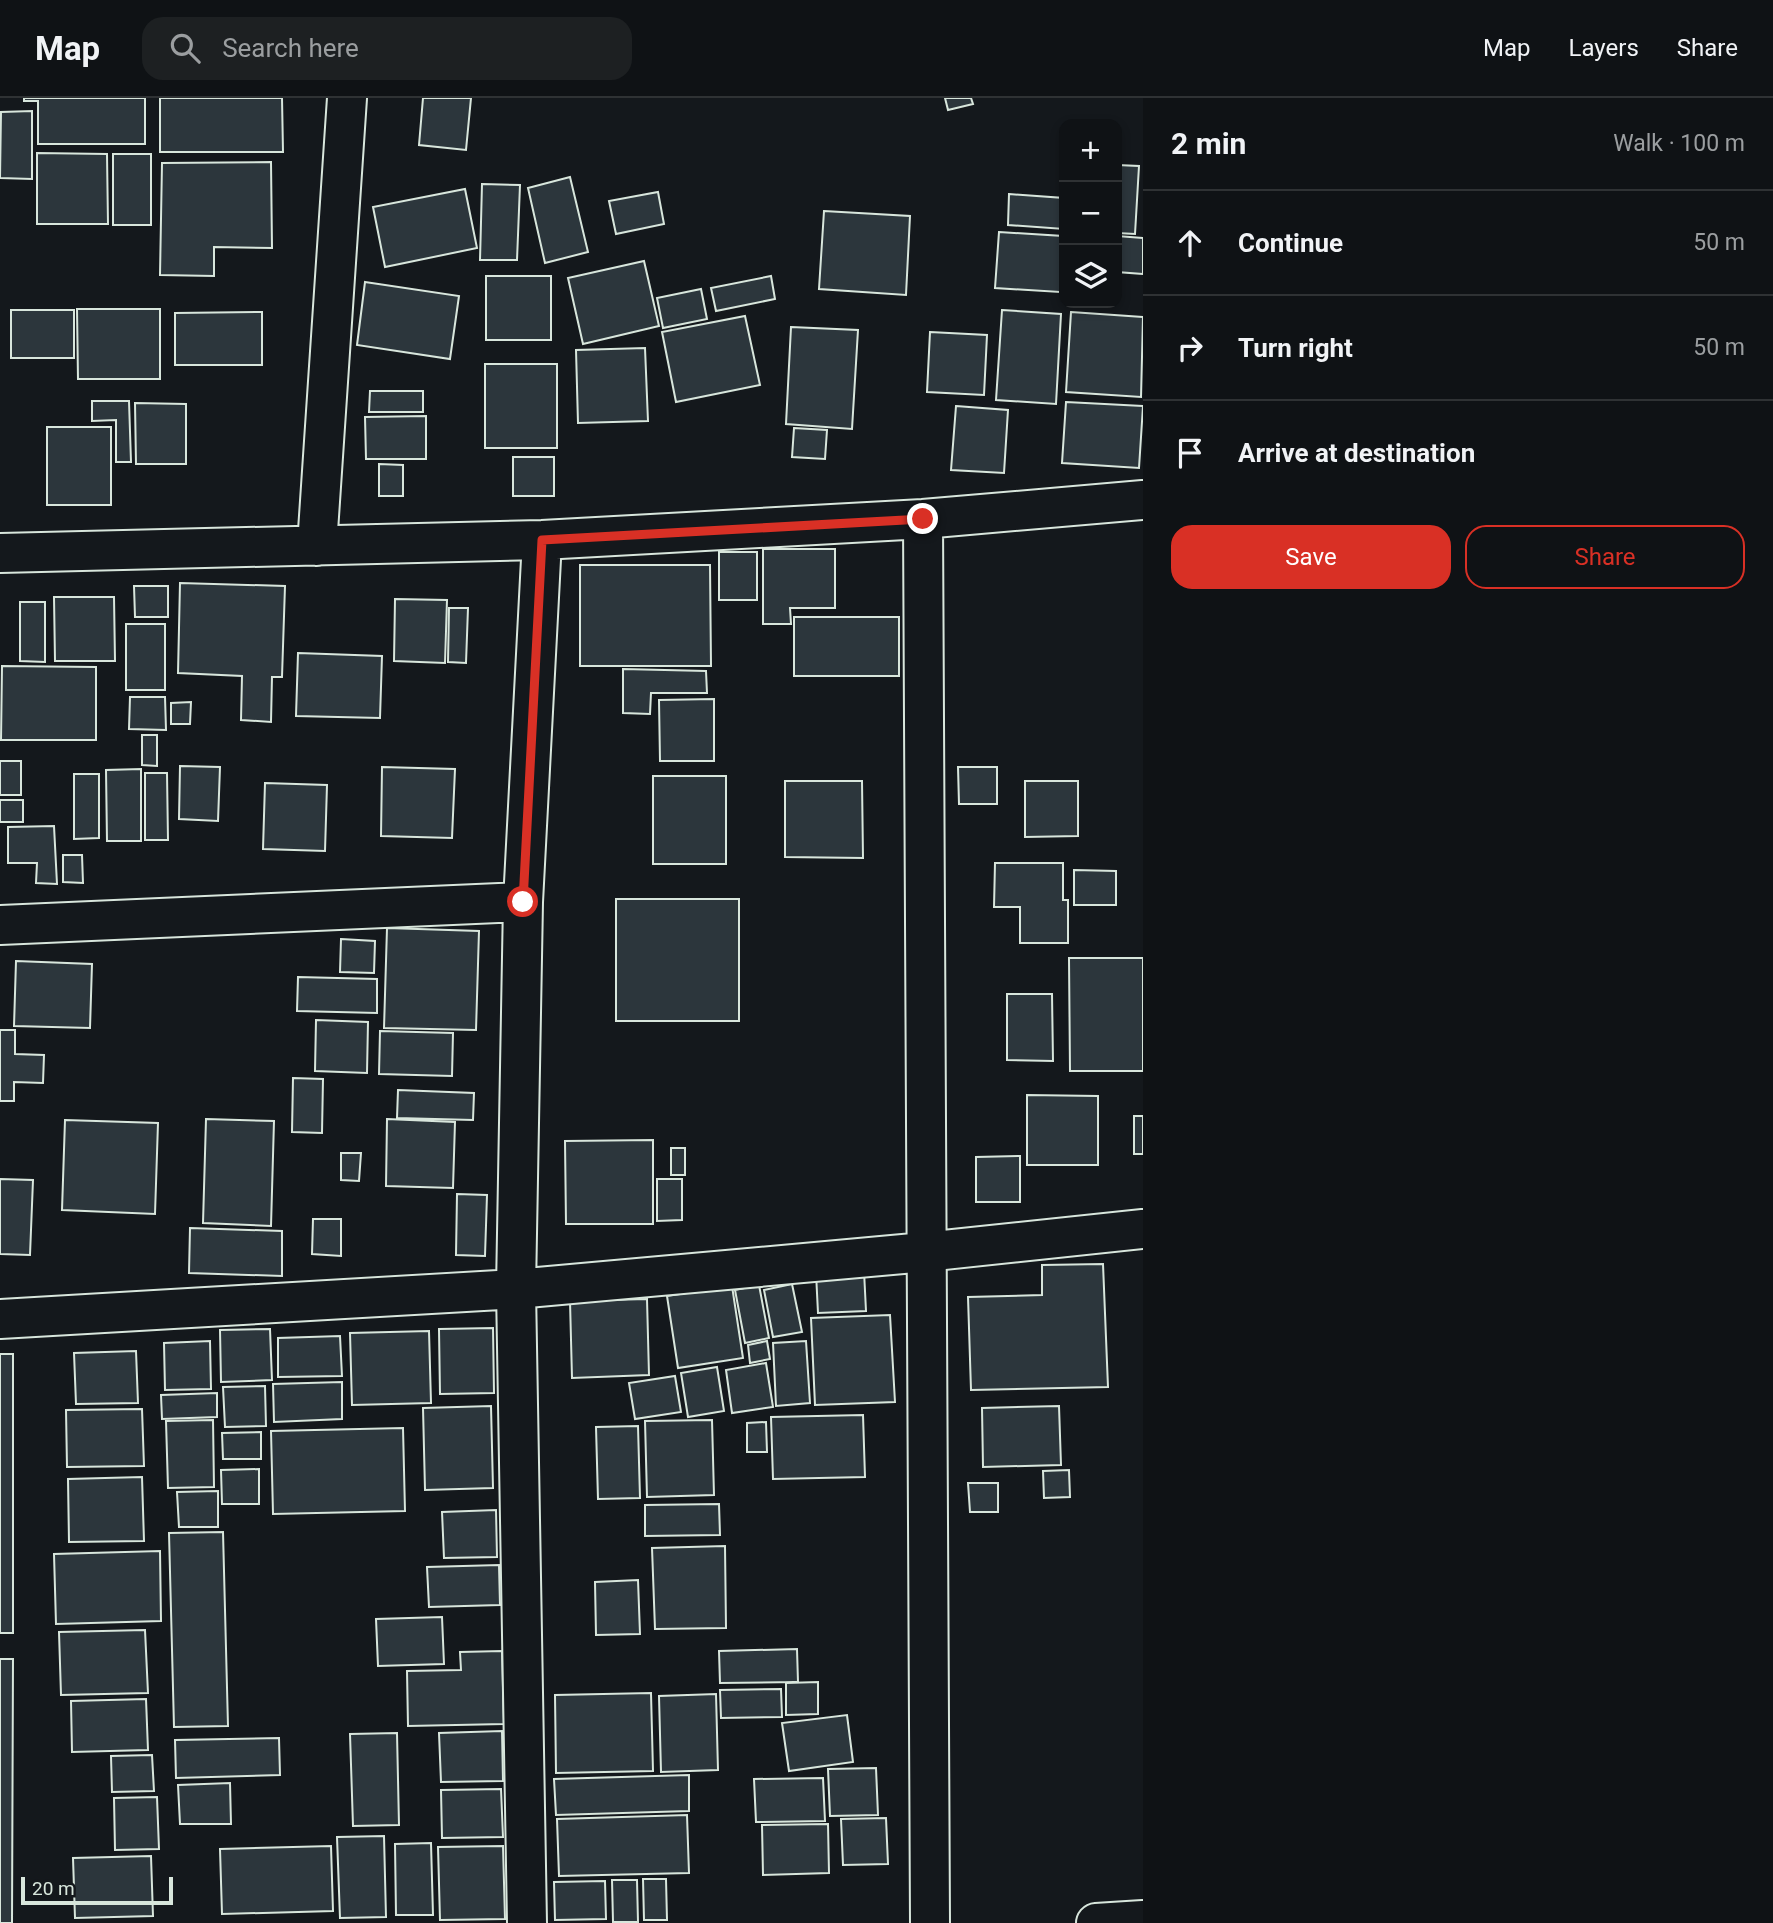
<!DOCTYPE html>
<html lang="en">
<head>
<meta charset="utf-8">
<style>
  body { margin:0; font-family:Roboto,sans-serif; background:#1d2022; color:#f1f3f6 }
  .controls { position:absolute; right:21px; top:21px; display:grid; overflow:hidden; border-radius:14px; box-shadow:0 4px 10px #0003 }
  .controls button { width:63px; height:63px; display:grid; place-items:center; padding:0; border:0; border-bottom:2px solid #2f3234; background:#0f1215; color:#f1f3f6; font:35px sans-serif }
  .scale { position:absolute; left:21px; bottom:18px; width:152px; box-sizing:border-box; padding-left:7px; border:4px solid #d8e6dc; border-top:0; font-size:19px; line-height:24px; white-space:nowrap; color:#d8e6dc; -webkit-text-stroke:5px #14181c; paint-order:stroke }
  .stop { position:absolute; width:21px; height:21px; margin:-16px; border:5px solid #d93025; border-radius:50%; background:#fff }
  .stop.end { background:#d93025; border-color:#fff; box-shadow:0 2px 7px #0008 }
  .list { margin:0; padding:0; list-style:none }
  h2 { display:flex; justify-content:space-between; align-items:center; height:91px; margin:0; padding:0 28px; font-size:30px }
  h2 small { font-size:23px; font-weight:400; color:#9b9ea0 }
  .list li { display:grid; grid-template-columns:46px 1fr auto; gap:21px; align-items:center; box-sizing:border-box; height:105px; padding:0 28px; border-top:2px solid #2f3234 }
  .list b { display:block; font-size:26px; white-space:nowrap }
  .list em { font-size:23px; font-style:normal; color:#9b9ea0 }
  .actions { display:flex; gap:14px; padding:21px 28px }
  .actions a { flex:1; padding:16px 0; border:2px solid #d93025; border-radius:21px; text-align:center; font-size:24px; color:#d93025 }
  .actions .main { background:#d93025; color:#fff }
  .icon { flex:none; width:38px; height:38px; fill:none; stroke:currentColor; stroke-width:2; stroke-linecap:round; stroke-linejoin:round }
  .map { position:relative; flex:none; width:1143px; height:1825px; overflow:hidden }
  header { display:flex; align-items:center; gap:42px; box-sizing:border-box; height:98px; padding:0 35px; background:#0f1215; border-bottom:2px solid #2f3234 }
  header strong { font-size:33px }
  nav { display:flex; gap:38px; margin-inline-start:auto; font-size:24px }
  .search { width:490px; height:63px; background:#1d2022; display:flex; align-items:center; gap:18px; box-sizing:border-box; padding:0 24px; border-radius:21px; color:#9b9ea0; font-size:26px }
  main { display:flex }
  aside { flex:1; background:#0f1215 }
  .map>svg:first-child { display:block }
</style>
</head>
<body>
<header>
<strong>Map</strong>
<div class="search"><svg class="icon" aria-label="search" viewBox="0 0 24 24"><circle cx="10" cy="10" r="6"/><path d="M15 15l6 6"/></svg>Search here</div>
<nav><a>Map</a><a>Layers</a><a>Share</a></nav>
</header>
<main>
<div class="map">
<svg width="1143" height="1825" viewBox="0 0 1143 1825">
  <rect width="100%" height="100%" fill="#14181c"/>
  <path fill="#2c363c" stroke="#d8e6dc" stroke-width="2" d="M 24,0 L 145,0 L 145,46 L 38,46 L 38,3 L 24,3 Z
    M 160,0 L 282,0 L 283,54 L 160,54 Z
    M 423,0 L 471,0 L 466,52 L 419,47 Z
    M 945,0 L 971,0 L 973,6 L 948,12 Z
    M 32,13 L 32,81 L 0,80 L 1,14 Z
    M 37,55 L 107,56 L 108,126 L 37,126 Z
    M 113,56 L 151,56 L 151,127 L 113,127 Z
    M 271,64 L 272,150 L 214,149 L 214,178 L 160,177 L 162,65 Z
    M 1117,67 L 1139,68 L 1135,136 L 1117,135 Z
    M 570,79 L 588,154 L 545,165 L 528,90 Z
    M 482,86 L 520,87 L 517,162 L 480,162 Z
    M 465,91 L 477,150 L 385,169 L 373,109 Z
    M 658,94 L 664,126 L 616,136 L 609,103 Z
    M 1009,96 L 1064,100 L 1064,131 L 1008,127 Z
    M 824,113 L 910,118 L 906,197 L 819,191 Z
    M 999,134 L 1063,138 L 1060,194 L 995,190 Z
    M 1117,138 L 1143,140 L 1143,176 L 1117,174 Z
    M 644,163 L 659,228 L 583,246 L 568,180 Z
    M 486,178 L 551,178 L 551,242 L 486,242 Z
    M 771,178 L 775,201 L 716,213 L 711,190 Z
    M 365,184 L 459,198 L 450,261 L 357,247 Z
    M 701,191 L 707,221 L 663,230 L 657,200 Z
    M 77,211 L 160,211 L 160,281 L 78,281 Z
    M 11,212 L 74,212 L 74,260 L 11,260 Z
    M 1002,212 L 1061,216 L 1056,306 L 996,302 Z
    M 262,214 L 262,267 L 175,267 L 175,215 Z
    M 1071,214 L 1143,219 L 1141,299 L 1066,294 Z
    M 745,218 L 760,287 L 676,304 L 662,234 Z
    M 791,229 L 858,232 L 852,331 L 786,326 Z
    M 930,234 L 987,237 L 984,297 L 927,294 Z
    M 645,250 L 648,323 L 578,325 L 576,252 Z
    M 485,266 L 557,266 L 557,350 L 485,350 Z
    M 370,293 L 423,293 L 423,314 L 369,314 Z
    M 92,303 L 129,303 L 131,364 L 116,364 L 116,322 L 92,323 Z
    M 1066,304 L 1143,308 L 1139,370 L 1062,365 Z
    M 135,305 L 186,306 L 186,366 L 136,366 Z
    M 956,308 L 1008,312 L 1004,375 L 951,372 Z
    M 426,318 L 426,361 L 366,361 L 365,319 Z
    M 47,329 L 111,329 L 111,407 L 47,407 Z
    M 794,330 L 827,332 L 825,361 L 792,359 Z
    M 513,359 L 554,359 L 554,398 L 513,398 Z
    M 379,366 L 403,367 L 403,398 L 379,398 Z
    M 763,451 L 835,451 L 835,510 L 790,510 L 791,526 L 763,526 Z
    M 719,454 L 757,454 L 757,502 L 719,502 Z
    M 580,467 L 710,467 L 711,568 L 580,568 Z
    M 180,485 L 285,488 L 282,579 L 272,579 L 271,624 L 241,622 L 242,578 L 178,575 Z
    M 134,488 L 168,488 L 168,519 L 135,519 Z
    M 54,499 L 114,499 L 115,563 L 55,563 Z
    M 395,501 L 447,502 L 445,565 L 394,563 Z
    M 20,504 L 45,504 L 45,564 L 20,563 Z
    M 449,510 L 468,510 L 466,565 L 448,564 Z
    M 794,519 L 899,519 L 899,578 L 794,578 Z
    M 126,526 L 165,526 L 165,592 L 126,592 Z
    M 298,555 L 382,558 L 380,620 L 296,618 Z
    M 2,568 L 96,569 L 96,642 L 1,642 Z
    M 623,571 L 706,573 L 707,595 L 651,595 L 650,616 L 623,615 Z
    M 130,599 L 165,599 L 166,632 L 129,631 Z
    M 714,601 L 714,663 L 660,663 L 659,602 Z
    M 191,604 L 190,626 L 171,626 L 171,605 Z
    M 142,637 L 157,637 L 157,668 L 142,667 Z
    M 0,663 L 21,663 L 21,697 L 0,697 Z
    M 180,668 L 220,669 L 218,723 L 179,721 Z
    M 382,669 L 455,671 L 452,740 L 381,738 Z
    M 958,669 L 997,669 L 997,706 L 959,706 Z
    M 141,671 L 141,743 L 107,743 L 106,672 Z
    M 145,675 L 167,675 L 168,742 L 145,742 Z
    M 74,676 L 99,676 L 99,740 L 74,741 Z
    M 653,678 L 726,678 L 726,766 L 653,766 Z
    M 785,683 L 862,683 L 863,760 L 785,759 Z
    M 1025,683 L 1078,683 L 1078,738 L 1025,739 Z
    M 265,685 L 327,687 L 325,753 L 263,751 Z
    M 0,702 L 23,702 L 23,724 L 0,724 Z
    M 54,728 L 57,786 L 36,785 L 37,765 L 8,765 L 8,729 Z
    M 63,757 L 82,757 L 83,785 L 63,784 Z
    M 995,765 L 1063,765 L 1063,802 L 1068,802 L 1068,845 L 1020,845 L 1020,809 L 994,809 Z
    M 1074,772 L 1116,773 L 1116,807 L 1074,807 Z
    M 616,801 L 739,801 L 739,923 L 616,923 Z
    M 387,830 L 479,833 L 476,932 L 384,930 Z
    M 341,841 L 375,843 L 374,875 L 340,874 Z
    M 1069,860 L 1143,860 L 1143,973 L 1070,973 Z
    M 16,863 L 92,866 L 90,930 L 14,928 Z
    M 298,879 L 377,881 L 377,915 L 297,913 Z
    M 1007,896 L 1052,896 L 1053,963 L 1007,962 Z
    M 316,922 L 368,924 L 367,975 L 315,973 Z
    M 0,932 L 15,932 L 15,956 L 44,957 L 43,985 L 14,984 L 14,1003 L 0,1003 Z
    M 380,933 L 453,935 L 452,978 L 379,976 Z
    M 293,980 L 323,981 L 322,1035 L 292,1034 Z
    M 398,992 L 474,995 L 473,1022 L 397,1020 Z
    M 1027,997 L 1098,998 L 1098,1067 L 1027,1067 Z
    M 1134,1018 L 1143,1018 L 1143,1056 L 1134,1056 Z
    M 206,1021 L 274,1023 L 271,1128 L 203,1125 Z
    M 387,1021 L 455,1024 L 453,1090 L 386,1088 Z
    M 65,1022 L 158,1025 L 155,1116 L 62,1112 Z
    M 653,1042 L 653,1126 L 566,1126 L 565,1043 Z
    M 671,1050 L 685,1050 L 685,1077 L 671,1077 Z
    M 341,1055 L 361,1055 L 359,1083 L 341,1082 Z
    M 1020,1058 L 1020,1104 L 976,1104 L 976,1059 Z
    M 0,1081 L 33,1082 L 30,1157 L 0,1156 Z
    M 657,1081 L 682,1081 L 682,1122 L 657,1123 Z
    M 457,1096 L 487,1097 L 485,1158 L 456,1157 Z
    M 313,1121 L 341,1121 L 341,1158 L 312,1156 Z
    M 190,1130 L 282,1133 L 282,1178 L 189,1175 Z
    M 1103,1166 L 1108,1289 L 971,1292 L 968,1199 L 1042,1197 L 1042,1167 Z
    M 864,1173 L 866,1213 L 818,1215 L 816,1175 Z
    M 792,1186 L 802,1234 L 773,1239 L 764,1192 Z
    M 759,1187 L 769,1240 L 745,1245 L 735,1192 Z
    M 732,1188 L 743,1260 L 678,1270 L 667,1198 Z
    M 647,1201 L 649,1277 L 572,1280 L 570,1203 Z
    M 890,1217 L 895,1304 L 815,1307 L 811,1220 Z
    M 493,1230 L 494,1295 L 440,1296 L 439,1231 Z
    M 270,1231 L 272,1282 L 221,1284 L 220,1232 Z
    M 429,1233 L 431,1305 L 352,1307 L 350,1235 Z
    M 340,1238 L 342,1278 L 278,1279 L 278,1240 Z
    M 210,1243 L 211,1291 L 165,1292 L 164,1245 Z
    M 767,1243 L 770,1261 L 750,1265 L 748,1247 Z
    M 806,1243 L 810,1305 L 776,1308 L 773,1245 Z
    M 136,1253 L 138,1305 L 76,1306 L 74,1255 Z
    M 0,1256 L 13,1256 L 13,1535 L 0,1535 Z
    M 766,1265 L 773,1309 L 732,1315 L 726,1272 Z
    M 717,1269 L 724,1313 L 688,1319 L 681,1275 Z
    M 675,1278 L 681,1314 L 635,1321 L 629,1285 Z
    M 342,1284 L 342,1321 L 274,1324 L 273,1286 Z
    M 265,1288 L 266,1328 L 225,1329 L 223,1289 Z
    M 217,1295 L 217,1319 L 162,1321 L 161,1297 Z
    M 491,1308 L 493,1390 L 425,1392 L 423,1310 Z
    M 1059,1308 L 1061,1367 L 983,1369 L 982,1310 Z
    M 142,1311 L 144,1368 L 67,1369 L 66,1312 Z
    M 863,1317 L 865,1379 L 773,1381 L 771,1319 Z
    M 213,1322 L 214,1389 L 168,1390 L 166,1323 Z
    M 712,1322 L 714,1397 L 647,1399 L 645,1323 Z
    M 766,1324 L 767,1354 L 747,1354 L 747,1325 Z
    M 638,1328 L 640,1400 L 598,1401 L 596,1329 Z
    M 403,1330 L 405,1413 L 273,1416 L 271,1333 Z
    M 261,1334 L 261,1361 L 223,1361 L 222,1335 Z
    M 259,1371 L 259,1406 L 222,1406 L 221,1372 Z
    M 1069,1372 L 1070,1399 L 1044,1400 L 1043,1373 Z
    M 142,1379 L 144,1443 L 69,1444 L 68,1381 Z
    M 968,1385 L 998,1385 L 998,1414 L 970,1414 Z
    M 218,1393 L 218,1429 L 179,1429 L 177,1394 Z
    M 719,1406 L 720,1437 L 645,1438 L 645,1407 Z
    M 496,1412 L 497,1459 L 444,1460 L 442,1414 Z
    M 223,1434 L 228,1628 L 174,1629 L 169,1435 Z
    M 725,1448 L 726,1530 L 655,1531 L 652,1450 Z
    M 160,1453 L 161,1523 L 56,1526 L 54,1456 Z
    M 499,1467 L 500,1507 L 429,1509 L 427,1469 Z
    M 638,1482 L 640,1536 L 596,1537 L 595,1484 Z
    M 442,1519 L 444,1566 L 378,1568 L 376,1521 Z
    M 145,1532 L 148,1595 L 61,1597 L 59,1534 Z
    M 797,1551 L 798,1584 L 720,1585 L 719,1553 Z
    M 502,1553 L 504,1626 L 408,1628 L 407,1573 L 461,1572 L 460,1554 Z
    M 0,1561 L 13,1561 L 12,1825 L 0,1825 Z
    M 818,1584 L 818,1616 L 786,1617 L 786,1585 Z
    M 781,1591 L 782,1619 L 721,1620 L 720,1592 Z
    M 651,1595 L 653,1673 L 556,1675 L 555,1597 Z
    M 716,1596 L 718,1672 L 661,1674 L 659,1598 Z
    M 146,1601 L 148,1652 L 72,1654 L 71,1603 Z
    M 847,1617 L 853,1664 L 789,1673 L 782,1625 Z
    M 502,1633 L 503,1683 L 441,1684 L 439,1635 Z
    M 397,1635 L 399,1727 L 353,1728 L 350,1636 Z
    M 279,1640 L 280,1677 L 176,1680 L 175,1642 Z
    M 152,1657 L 154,1693 L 112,1694 L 111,1658 Z
    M 876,1670 L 878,1717 L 830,1718 L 828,1671 Z
    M 689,1677 L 689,1713 L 556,1717 L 554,1681 Z
    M 823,1680 L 825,1723 L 756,1724 L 754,1681 Z
    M 230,1685 L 231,1726 L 180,1726 L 178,1687 Z
    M 501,1691 L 503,1739 L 442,1740 L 441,1692 Z
    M 157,1699 L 159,1751 L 115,1752 L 114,1700 Z
    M 687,1717 L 689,1775 L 559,1778 L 557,1721 Z
    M 886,1720 L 888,1766 L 843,1767 L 841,1721 Z
    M 828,1726 L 829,1775 L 763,1777 L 762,1727 Z
    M 384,1738 L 386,1819 L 340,1820 L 337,1739 Z
    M 431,1745 L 433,1817 L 396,1817 L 395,1746 Z
    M 331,1748 L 333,1813 L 222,1816 L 220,1751 Z
    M 503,1748 L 505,1821 L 440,1822 L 438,1749 Z
    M 151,1758 L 153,1818 L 75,1820 L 73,1760 Z
    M 643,1781 L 666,1781 L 667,1822 L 644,1822 Z
    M 612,1782 L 637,1782 L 638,1824 L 613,1824 Z
    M 605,1783 L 606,1821 L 555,1822 L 554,1784 Z"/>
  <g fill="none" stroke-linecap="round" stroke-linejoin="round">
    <g stroke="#d8e6dc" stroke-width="42">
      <path id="minor" d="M 923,421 L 930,1825
        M 317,448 L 347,0
        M 0,455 L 542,442 L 923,421 L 1143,402
        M 0,827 L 523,804
        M 0,1221 L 516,1191 L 925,1154 L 1143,1131
        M 527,1825 L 516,1191 L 523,804 L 542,442
        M 1096,1825 L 1143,1822"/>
    </g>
    <use href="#minor" stroke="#14181c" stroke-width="38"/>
  </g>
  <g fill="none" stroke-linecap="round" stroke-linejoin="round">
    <path stroke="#d93025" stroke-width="9" d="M 523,804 L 542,442 L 923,421"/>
  </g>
</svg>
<div class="controls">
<button>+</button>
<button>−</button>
<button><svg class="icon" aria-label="layers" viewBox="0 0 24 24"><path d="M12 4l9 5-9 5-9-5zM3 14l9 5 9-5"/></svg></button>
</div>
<div class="scale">20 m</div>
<div class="stop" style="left:523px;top:804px"></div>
<div class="stop end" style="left:923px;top:421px"></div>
</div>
<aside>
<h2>2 min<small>Walk · 100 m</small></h2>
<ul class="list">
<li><svg class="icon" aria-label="ahead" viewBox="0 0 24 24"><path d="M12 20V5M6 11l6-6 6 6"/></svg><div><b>Continue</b></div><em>50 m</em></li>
<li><svg class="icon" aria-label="right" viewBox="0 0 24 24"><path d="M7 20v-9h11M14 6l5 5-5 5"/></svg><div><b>Turn right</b></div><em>50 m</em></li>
<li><svg class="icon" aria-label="arrive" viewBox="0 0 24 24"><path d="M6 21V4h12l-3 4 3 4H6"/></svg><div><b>Arrive at destination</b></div></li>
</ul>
<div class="actions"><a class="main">Save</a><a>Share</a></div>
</aside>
</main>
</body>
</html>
